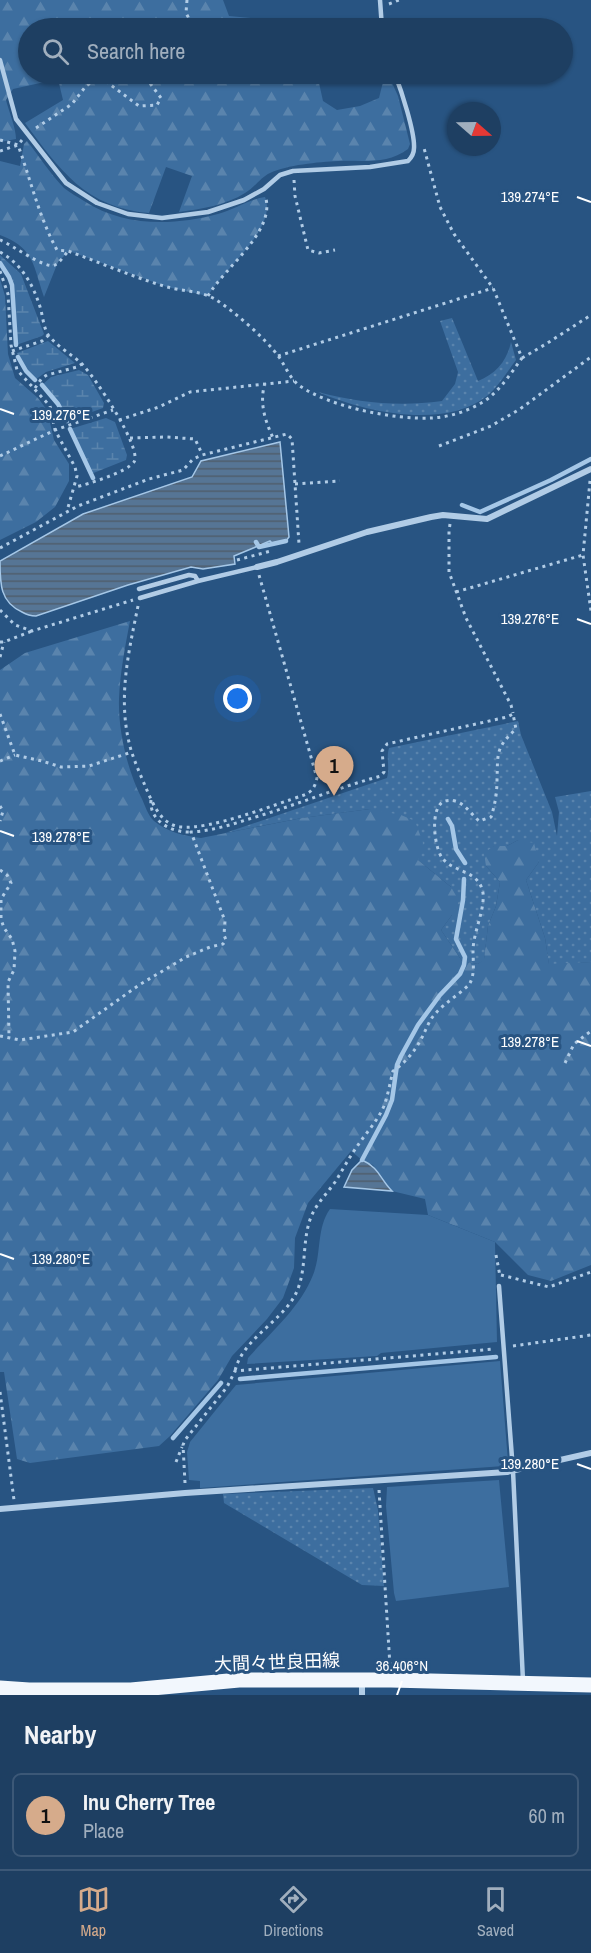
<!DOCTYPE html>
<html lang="en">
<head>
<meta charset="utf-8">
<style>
  body { margin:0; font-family:"Archivo Narrow","Noto Sans JP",sans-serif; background:#2b4a6b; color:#f1f3f6 }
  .compass { position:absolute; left:447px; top:102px; width:54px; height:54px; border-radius:50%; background:#1e3f62; box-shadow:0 2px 4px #0004; rotate:110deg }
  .you { position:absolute; left:238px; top:699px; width:21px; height:21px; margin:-15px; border:4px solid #fff; border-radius:50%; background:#1a73e8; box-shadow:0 0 0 9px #1a73e833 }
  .badge { display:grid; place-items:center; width:39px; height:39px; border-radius:50%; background:#d6ab8b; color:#111; font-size:20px; font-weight:700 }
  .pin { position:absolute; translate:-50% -50px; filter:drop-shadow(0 2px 3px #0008) }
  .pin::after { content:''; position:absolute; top:32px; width:21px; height:18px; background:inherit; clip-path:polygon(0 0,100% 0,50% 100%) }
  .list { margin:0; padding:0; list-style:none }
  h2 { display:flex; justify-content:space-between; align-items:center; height:78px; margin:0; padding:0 24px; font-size:26px }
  h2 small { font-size:20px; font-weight:400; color:#a1afbe }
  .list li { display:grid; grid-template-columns:39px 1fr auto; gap:18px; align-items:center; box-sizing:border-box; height:84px; margin:0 12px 12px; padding:0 12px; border:2px solid #3c5877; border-radius:9px }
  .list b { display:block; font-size:22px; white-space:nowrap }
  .list p { margin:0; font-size:20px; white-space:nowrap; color:#a1afbe }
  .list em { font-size:20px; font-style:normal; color:#a1afbe }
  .icon { flex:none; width:33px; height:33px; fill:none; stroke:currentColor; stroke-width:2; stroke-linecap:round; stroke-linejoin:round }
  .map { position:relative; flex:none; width:591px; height:1695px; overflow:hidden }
  .search { position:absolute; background:#1e3f62; box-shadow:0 2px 4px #0004; left:18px; right:18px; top:18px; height:66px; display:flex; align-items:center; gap:15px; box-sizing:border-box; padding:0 21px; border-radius:33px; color:#a1afbe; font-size:22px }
  .sheet { height:174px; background:#1e3f62 }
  nav { display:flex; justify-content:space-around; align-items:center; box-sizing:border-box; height:84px; border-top:2px solid #3c5877; background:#1e3f62; font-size:16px; color:#a1afbe }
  nav a { display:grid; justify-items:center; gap:3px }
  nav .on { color:#d6ab8b }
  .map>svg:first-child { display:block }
</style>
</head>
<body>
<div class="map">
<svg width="591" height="1695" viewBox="0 0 591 1695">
  <defs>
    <pattern id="grass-dots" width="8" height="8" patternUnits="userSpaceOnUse" patternTransform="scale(1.5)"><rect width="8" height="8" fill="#3d6e9f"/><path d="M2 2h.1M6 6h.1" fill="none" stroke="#5a84ad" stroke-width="1.8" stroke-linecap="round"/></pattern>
    <pattern id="forest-firs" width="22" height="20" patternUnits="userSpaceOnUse" patternTransform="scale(1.5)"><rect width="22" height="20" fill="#3d6e9f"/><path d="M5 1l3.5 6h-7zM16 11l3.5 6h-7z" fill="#5a84ad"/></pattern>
    <pattern id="wetland-marsh" width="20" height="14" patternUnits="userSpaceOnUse" patternTransform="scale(1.5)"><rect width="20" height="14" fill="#3d6e9f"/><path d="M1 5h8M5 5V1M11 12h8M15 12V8" fill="none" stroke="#5a84ad"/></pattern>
    <pattern id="water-rules" width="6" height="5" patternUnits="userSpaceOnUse" patternTransform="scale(1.5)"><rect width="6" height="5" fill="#567595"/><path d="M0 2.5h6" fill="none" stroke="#505e6d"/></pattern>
  </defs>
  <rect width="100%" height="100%" fill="#285482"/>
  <path fill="url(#grass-dots)" d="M 452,318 L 478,381 C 496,374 507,361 511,342 L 516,360 C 507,372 499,386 487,396 C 444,430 364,412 318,392 C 360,403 399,407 442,401 L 455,384 L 458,372 L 440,321 Z
    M 518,721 L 521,735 L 552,812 L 557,836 L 559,812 L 555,797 L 591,791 L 591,962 L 549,965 L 545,938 L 526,880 L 539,862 L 518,840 L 507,846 L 494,846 L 486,866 L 500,882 L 496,906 L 488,926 L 484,960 L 478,964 L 462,961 L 441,930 L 452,915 L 451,887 L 418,860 L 370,809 L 302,818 L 225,833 L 387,778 C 390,767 386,758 389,748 Z
    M 373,1488 L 378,1510 L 384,1586 L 362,1585 L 224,1503 L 223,1494 Z"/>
  <path fill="url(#forest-firs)" d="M 0,0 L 223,0 L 229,16 L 283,21 L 299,28 L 28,28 L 28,74 L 317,74 L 323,101 L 337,110 L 360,106 L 379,98 L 384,78 L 388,74 L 398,96 L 410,144 L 408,149 C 387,165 363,160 338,161 C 318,162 287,165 270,173 C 261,177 254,188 245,193 C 226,205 202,209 179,212 L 192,176 L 166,167 L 149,213 C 86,208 59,169 25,123 L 63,100 L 58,79 L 13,89 L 6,100 C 9,112 16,128 16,139 L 0,142 Z
    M 27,141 C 39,156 51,175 64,188 C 70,193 78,197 84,201 C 124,227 173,226 218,214 C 234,210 250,199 265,197 C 278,229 222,270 208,296 L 167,287 L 69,251 L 58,262 L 44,297 C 33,266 35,248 0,235 L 0,161 L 20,166 L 24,144 Z
    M 0,279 L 5,296 L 8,354 L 15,378 L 38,398 L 47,410 L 54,440 L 69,464 L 69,481 L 55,507 L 36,522 L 0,540 Z
    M 130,621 C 125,647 120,673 119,699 C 118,730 127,769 141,797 C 145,805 148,816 154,821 C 167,832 185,836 201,838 L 302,818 L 370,809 L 401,815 L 415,821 L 423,843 L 418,860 L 451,887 L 459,901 L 452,915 L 441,930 L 462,961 L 478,964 L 484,959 L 488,926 L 496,906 L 500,882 L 486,866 L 484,853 L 494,846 L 507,846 L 518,840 L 534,843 L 539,862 L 526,880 L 545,938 L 549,964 L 591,962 L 591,1265 L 551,1281 L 528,1275 L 495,1242 L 428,1215 L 425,1199 L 392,1191 L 385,1184 L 383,1178 L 373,1165 L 362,1160 L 351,1151 L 308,1203 L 295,1238 L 294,1268 L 283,1298 L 267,1319 L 232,1356 L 218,1380 L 170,1436 L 159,1446 L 30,1463 L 17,1459 L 4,1372 L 0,1372 L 0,670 L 25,653 Z"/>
  <path fill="url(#wetland-marsh)" d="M 0,255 L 21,274 L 44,334 L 42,336 L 16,345 L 12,285 C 8,274 0,266 0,255 Z
    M 48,341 L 75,363 L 46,372 L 35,380 L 26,371 L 17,353 Z
    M 79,370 L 88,375 L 104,403 L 103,408 L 67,421 L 58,404 L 42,385 L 51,377 Z
    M 106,418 L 115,422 L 127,455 L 126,460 L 91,474 L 70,429 Z"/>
  <path fill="#3d6e9f" d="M 330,1209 L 428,1215 L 495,1242 L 497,1342 L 381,1353 L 377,1356 L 247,1364 L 248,1358 C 270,1333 300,1308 313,1275 C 322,1253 316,1229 330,1209 Z
    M 500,1361 L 508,1462 L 504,1466 L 200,1488 L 200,1481 L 189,1480 L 187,1452 L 190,1442 L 236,1385 Z
    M 499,1480 L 509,1587 L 396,1601 L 394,1593 L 386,1506 L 387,1487 Z"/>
  <path fill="url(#water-rules)" stroke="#a5c7e7" stroke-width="1.5" d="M 280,442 L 289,537 L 286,541 L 272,543 L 270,541 L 234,556 L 235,564 L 203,569 L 191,567 L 128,585 L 36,616 C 30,616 27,615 22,612 C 0,602 0,584 0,561 L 83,514 L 192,477 L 201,461 Z
    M 362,1160 C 380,1168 379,1178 392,1191 L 344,1187 L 352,1170 Z"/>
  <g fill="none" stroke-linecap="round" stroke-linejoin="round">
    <path stroke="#a5c7e7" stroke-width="4.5" d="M 0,263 L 9,277 L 12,285 L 16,345
      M 18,357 L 26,371 L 35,380
      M 42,385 L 58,404 L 67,421
      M 70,429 L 93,478
      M 462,505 L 480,512 L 551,480 L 591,459
      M 256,542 L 259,547 L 286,541
      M 448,819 L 452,826 L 456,849 L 465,863
      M 362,1160 L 386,1115 L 392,1100 L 397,1065 L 401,1056 L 418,1025 L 440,995 L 460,974 L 464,965 L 465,957 L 456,939 L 463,900 L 464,879
      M 240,1379 L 496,1357
      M 173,1438 L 221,1383"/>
    <path stroke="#b1cce6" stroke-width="3" stroke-dasharray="3 4.5" stroke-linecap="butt" d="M 187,0 L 186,13 L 194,28
      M 389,4 L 399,0
      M 118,28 L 121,20 C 134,19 143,21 153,28
      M 36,128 L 72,104 L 86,86 L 100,77 L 139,106 L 157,105 L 161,98 L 143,74
      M 0,140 L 18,145 C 31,181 39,217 57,250 L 68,251 C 101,263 133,277 167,287 C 182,291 201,291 215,299 C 236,313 264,337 279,357 C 286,367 290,379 300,386 C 330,407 395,420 432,418 C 450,417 468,411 483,402 C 500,391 511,373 522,358 L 493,288 L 454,234 L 440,207 L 424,148
      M 0,151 L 18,145 L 22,140
      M 294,180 L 295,196 L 308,250 L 319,253 L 335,250
      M 0,240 C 11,244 46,270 55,265 C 60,262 65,255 68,251
      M 0,252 C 22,264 34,286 41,310 C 43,319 44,329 49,336 C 58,347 71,354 81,363 C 93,374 143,449 134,462 C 127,472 86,485 75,487
      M 0,271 L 8,294 L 11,345 L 17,370 L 50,406 L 55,430 L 75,467 L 77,476 L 67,511
      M 208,296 C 223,269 274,233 266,199
      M 12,351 L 42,341 L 49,335
      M 278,356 L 493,288
      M 522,358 L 546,344 L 591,315
      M 265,383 C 259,403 265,420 273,438
      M 35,388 L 42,378 L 47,375 L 77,367 L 82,364
      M 119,420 L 159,407 L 190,392 L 294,381
      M 130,438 L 166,437 L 195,439 L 202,454
      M 439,446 L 491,426 L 520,409 L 591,357
      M 0,456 L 55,430 L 113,410
      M 590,481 L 583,555 L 591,611
      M 295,484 L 340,481
      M 450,524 L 449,531 L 449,572 L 466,618 L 511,705 L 513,713
      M 0,548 L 78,506 L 149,479 L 183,470 L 193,459 L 202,455 L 287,434 L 292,439 L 299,544
      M 237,560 L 271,551
      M 456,592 L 583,555
      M 138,606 C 128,655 117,701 131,750 C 135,763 141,776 146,788 C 153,804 161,825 181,827 C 210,830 274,805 304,795 C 312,792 315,787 317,778 L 259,575
      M 0,610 L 15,625 L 32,631 L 133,600
      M 0,642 L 4,642 L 32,631
      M 0,657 L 4,642
      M 0,714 L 15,755 L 42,761 L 61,767 L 89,766 L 132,752
      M 0,761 L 15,755
      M 151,800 C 149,821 172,833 191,832
      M 0,806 L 3,811 L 0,821
      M 0,870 L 7,875 L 11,883 L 1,899 L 1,919 L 4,928 L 12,939 L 15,951 L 14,970 L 8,982 L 9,1037
      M 0,1036 L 20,1040 L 73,1032 L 139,985 L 186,957 L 210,947 L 223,944 L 226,940 L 224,935 L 225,921 L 191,832 C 211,831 230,825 249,819 C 294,806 336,788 381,776 L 384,772 L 382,751 L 387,744 L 507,717 L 513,714 L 516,729 C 495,748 498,754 497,780 C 497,793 495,805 491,817 L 479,821 C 469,812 461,797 445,801 C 429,806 434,849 443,859 C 455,873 479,870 483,893 C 485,910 473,933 473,951 C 473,961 475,974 470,983 C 467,989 443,1004 436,1013 C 428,1021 426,1031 420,1041 C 414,1052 404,1064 393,1071 C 390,1083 388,1095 384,1106 C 377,1122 365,1134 356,1148 C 349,1158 343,1169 337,1179 C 329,1192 317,1202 311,1217 C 301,1242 308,1273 294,1297 C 279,1323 242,1340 235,1371
      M 565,1063 L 574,1044 L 591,1031
      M 496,1255 L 500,1276
      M 501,1275 L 549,1287 L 591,1272
      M 513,1346 L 591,1335
      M 0,1392 L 14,1500
      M 176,1462 L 182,1447
      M 185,1483 L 183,1445 L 185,1440 L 227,1387 L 235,1371 L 494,1349
      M 379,1490 L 390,1666"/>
    <path stroke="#b1cce6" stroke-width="4.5" d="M 380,0 L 382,28
      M 0,60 L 16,119 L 66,183 L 97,203 L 128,214 L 162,218 L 208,212 L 244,200 L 264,189 L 280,175 L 293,171 L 370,167 L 408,161 C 412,157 414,154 414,148 C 415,132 401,90 395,74
      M 139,589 L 189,575 L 195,576 L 198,581
      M 140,598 L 198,581 L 257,567
      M 499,1286 L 513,1471 L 523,1681"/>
    <path stroke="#b1cce6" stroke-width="6" d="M 257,567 L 277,562 L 367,532 L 431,517 L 443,515 L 487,519 L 591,469
      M 0,1509 L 185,1493 L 507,1472 L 591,1453
      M 362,1695 L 362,1681"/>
    <path stroke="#f2f7fd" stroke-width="15" d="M 0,1688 L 29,1690 L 131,1690 L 239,1680 L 391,1680 L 591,1685"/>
  </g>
  <path fill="none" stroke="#fff" stroke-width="2" d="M 577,197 L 591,202M 0,409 L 14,414M 577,619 L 591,624M 0,831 L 14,836M 577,1041 L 591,1046M 0,1254 L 14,1259M 577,1464 L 591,1469M 397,1695 L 402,1681"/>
  <g text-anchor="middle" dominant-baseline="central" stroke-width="6" stroke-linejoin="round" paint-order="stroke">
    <g font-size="18" fill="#fff" stroke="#285482">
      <text transform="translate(277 1662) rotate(-2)">大間々世良田線</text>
    </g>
  </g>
  <g font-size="15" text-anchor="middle" fill="#fff" stroke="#285482" stroke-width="6" stroke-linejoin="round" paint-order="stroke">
    <text x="530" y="202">139.274°E</text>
    <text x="61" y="420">139.276°E</text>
    <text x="530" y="624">139.276°E</text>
    <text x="61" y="842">139.278°E</text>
    <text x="530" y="1047">139.278°E</text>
    <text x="61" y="1264">139.280°E</text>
    <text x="530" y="1469">139.280°E</text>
    <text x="402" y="1671">36.406°N</text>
  </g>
</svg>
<svg class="compass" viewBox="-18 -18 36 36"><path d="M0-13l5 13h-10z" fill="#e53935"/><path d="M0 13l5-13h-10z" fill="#a1afbe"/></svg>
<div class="you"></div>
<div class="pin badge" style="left:334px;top:796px">1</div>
<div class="search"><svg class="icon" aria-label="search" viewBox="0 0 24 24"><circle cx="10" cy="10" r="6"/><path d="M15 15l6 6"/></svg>Search here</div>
</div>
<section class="sheet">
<h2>Nearby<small></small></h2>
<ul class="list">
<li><span class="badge">1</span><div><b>Inu Cherry Tree</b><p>Place</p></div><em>60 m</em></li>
</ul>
</section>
<nav>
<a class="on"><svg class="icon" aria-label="map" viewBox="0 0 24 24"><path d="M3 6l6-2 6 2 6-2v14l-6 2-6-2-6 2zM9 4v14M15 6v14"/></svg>Map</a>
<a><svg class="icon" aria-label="directions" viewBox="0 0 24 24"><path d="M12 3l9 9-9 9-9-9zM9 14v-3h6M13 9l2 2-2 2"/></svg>Directions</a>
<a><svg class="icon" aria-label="saved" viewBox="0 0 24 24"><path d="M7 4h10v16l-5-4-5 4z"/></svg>Saved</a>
</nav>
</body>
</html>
